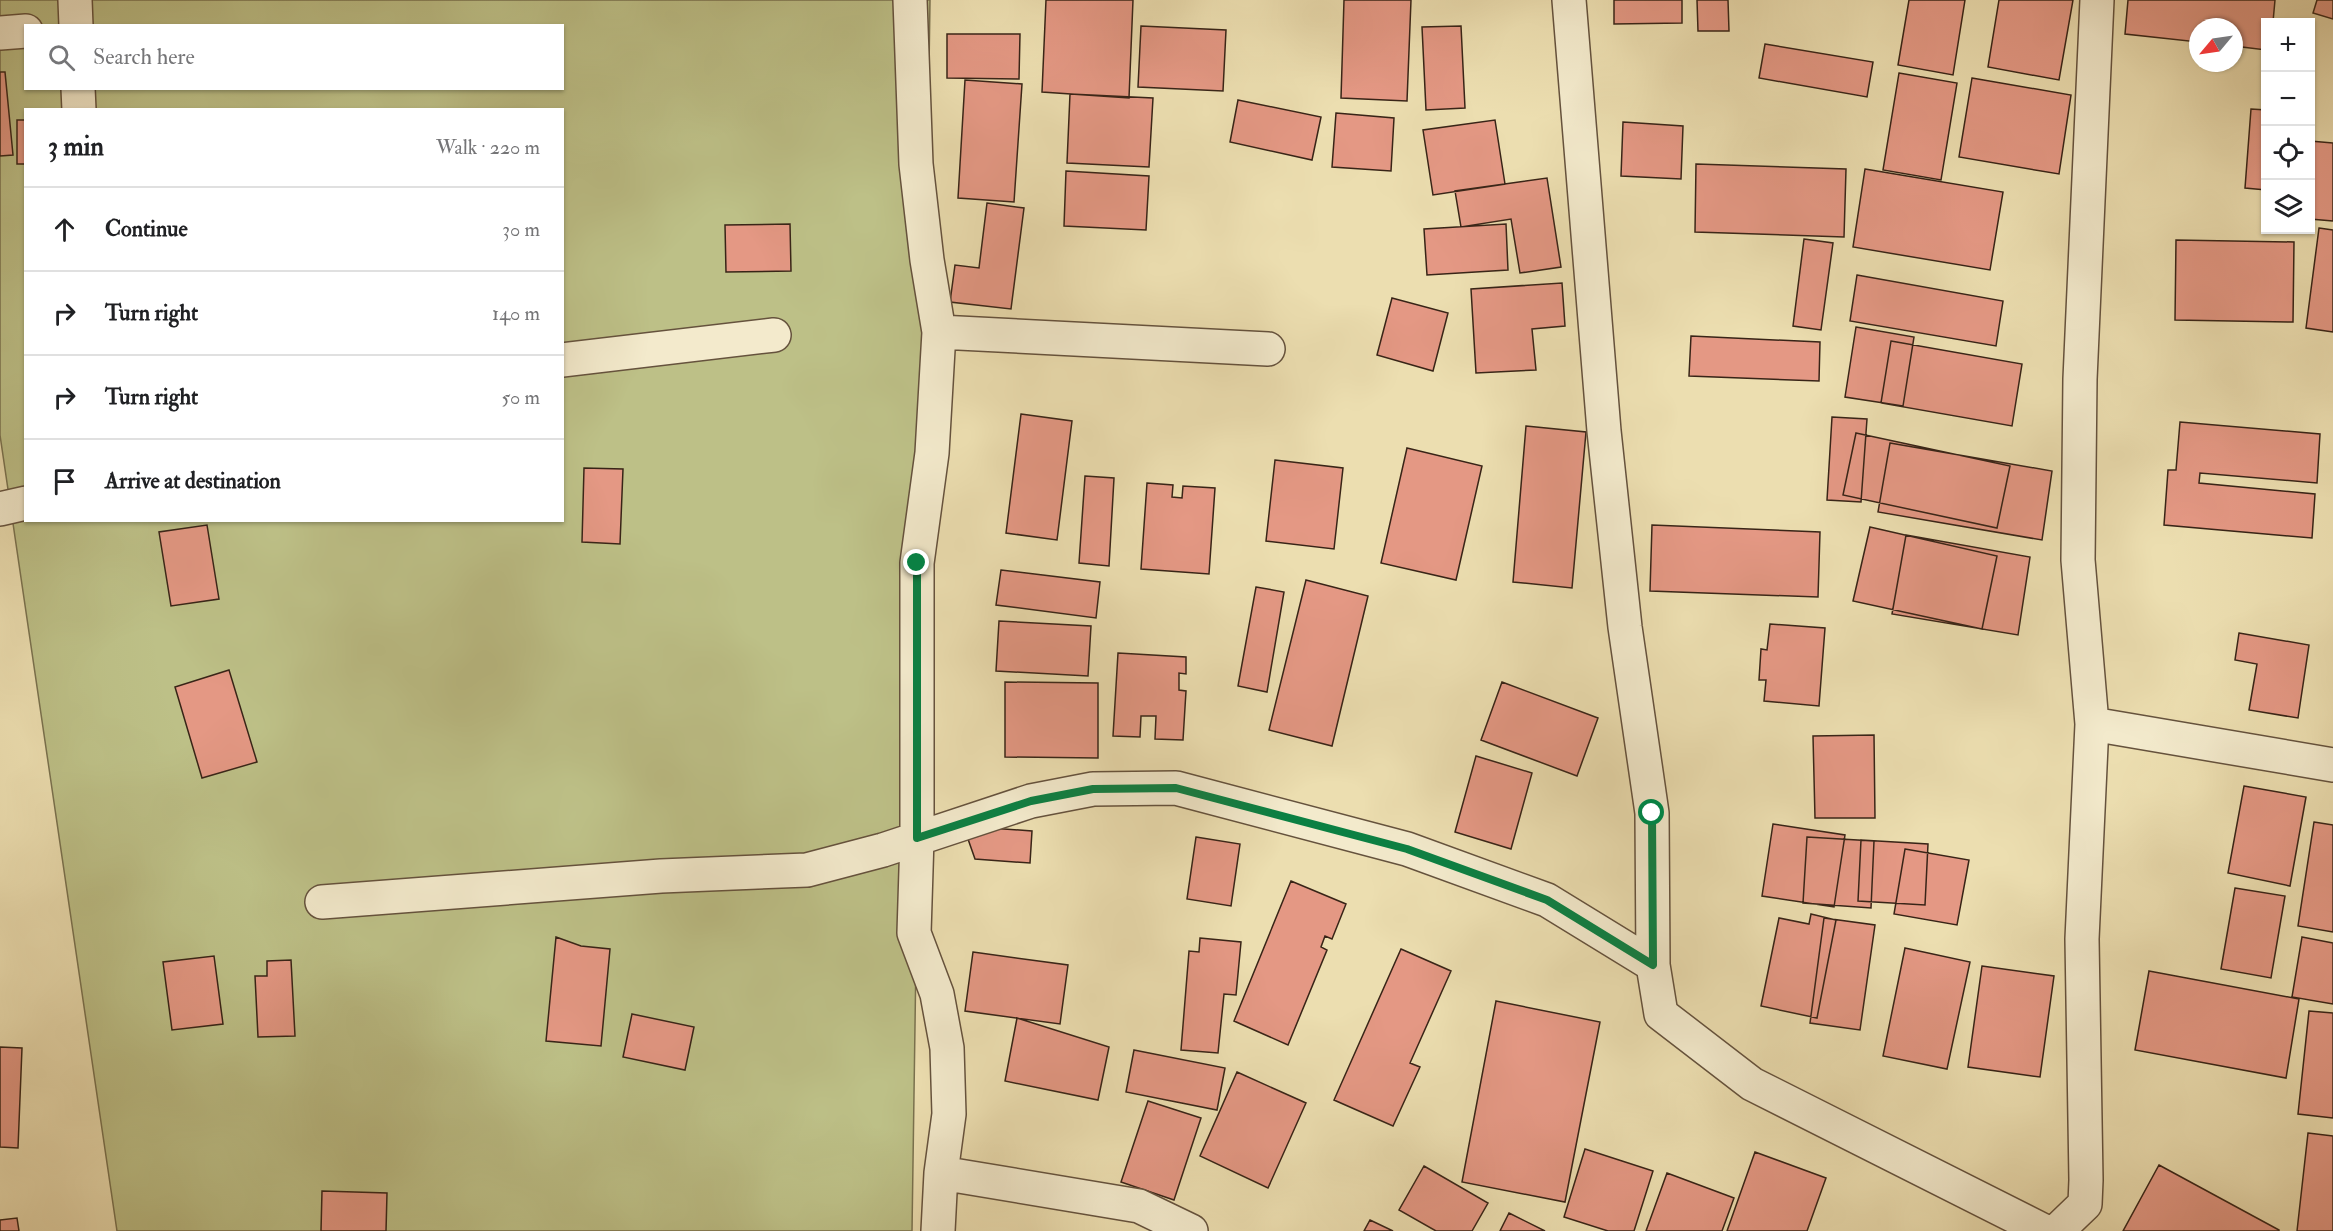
<!DOCTYPE html>
<html lang="en">
<head>
<meta charset="utf-8">
<style>
  body { margin:0; font-family:"IM FELL Double Pica",serif; background:#f2f2f2; color:#202124 }
  .controls { position:absolute; right:18px; top:18px; display:grid; overflow:hidden; border-radius:0px; box-shadow:0 2px 4px #0004 }
  .controls button { width:54px; height:54px; display:grid; place-items:center; padding:0; border:0; border-bottom:2px solid #e0e0e0; background:#fff; color:#202124; font:30px sans-serif }
  .compass { position:absolute; left:2189px; top:18px; width:54px; height:54px; border-radius:50%; background:#fff; box-shadow:0 2px 4px #0004; rotate:241deg }
  .stop { position:absolute; width:18px; height:18px; margin:-14px; border:4px solid #0b8043; border-radius:50%; background:#fff }
  .stop.end { background:#0b8043; border-color:#fff; box-shadow:0 2px 6px #0008 }
  .list { margin:0; padding:0; list-style:none }
  h2 { display:flex; justify-content:space-between; align-items:center; height:78px; margin:0; padding:0 24px; font-size:26px }
  h2 small { font-size:20px; font-weight:400; color:#757577 }
  .list li { display:grid; grid-template-columns:39px 1fr auto; gap:18px; align-items:center; box-sizing:border-box; height:84px; padding:0 24px; border-top:2px solid #e0e0e0 }
  .list b { display:block; font-size:22px; white-space:nowrap }
  .list em { font-size:20px; font-style:normal; color:#757577 }
  .icon { flex:none; width:33px; height:33px; fill:none; stroke:currentColor; stroke-width:2; stroke-linecap:round; stroke-linejoin:round }
  .map { position:relative; flex:none; width:2333px; height:1231px; overflow:hidden }
  .search { position:absolute; background:#fff; box-shadow:0 2px 4px #0004; left:24px; top:24px; width:540px; height:66px; display:flex; align-items:center; gap:15px; box-sizing:border-box; padding:0 21px; border-radius:0px; color:#757577; font-size:22px }
  .panel { position:absolute; background:#fff; box-shadow:0 2px 4px #0004; left:24px; top:108px; width:540px; height:414px; border-radius:0px }
  .map>svg:first-child { display:block }
</style>
</head>
<body>
<div class="map">
<svg width="2333" height="1231" viewBox="0 0 2333 1231">
  <rect width="100%" height="100%" fill="#ecdeb0"/>
  <filter id="stains"><feTurbulence type="fractalNoise" baseFrequency=".00333" numOctaves="4"/><feColorMatrix values="0 0 0 0 .2 0 0 0 0 .09 0 0 0 0 .02 0 0 0 .5 -.17"/></filter>
  <radialGradient id="worn" r=".72"><stop offset=".6" stop-color="#630" stop-opacity="0"/><stop offset="1" stop-color="#630" stop-opacity=".3"/></radialGradient>
  <path fill="#bdc087" stroke="#7a724f" stroke-width="1.5" fill-rule="evenodd" d="M 0,0 L 930,0 L 912,1231 L 117,1231 L 0,435 ZM 26,26 L 562,26 L 562,88 L 26,88 ZM 26,110 L 562,110 L 562,520 L 26,520 Z"/>
  <path fill="#e49884" stroke="#382417" stroke-width="1.5" d="M 1046,0 L 1133,0 L 1129,98 L 1042,92 Z
    M 1344,0 L 1411,0 L 1407,101 L 1341,98 Z
    M 1614,0 L 1682,0 L 1682,23 L 1614,24 Z
    M 1697,0 L 1728,0 L 1729,31 L 1698,31 Z
    M 1909,0 L 1965,0 L 1953,75 L 1898,65 Z
    M 1999,0 L 2073,0 L 2059,80 L 1988,67 Z
    M 2128,0 L 2275,0 L 2273,22 L 2266,22 L 2266,50 L 2234,46 L 2234,27 L 2198,27 L 2198,42 L 2125,34 Z
    M 2317,0 L 2333,0 L 2333,19 L 2313,13 Z
    M 1141,26 L 1226,30 L 1223,91 L 1138,87 Z
    M 1461,26 L 1465,108 L 1426,110 L 1422,27 Z
    M 947,34 L 1020,34 L 1019,79 L 947,78 Z
    M 1765,44 L 1873,62 L 1867,97 L 1759,78 Z
    M 0,72 L 5,72 L 13,155 L 0,156 Z
    M 1899,73 L 1957,83 L 1941,180 L 1883,170 Z
    M 1972,78 L 2071,95 L 2059,174 L 1959,157 Z
    M 965,80 L 1022,84 L 1014,202 L 958,198 Z
    M 1070,94 L 1153,98 L 1149,167 L 1067,163 Z
    M 1238,100 L 1321,117 L 1312,160 L 1230,142 Z
    M 2251,109 L 2266,110 L 2266,190 L 2245,188 Z
    M 1336,113 L 1394,118 L 1391,171 L 1332,167 Z
    M 17,120 L 26,120 L 26,164 L 17,164 Z
    M 1495,120 L 1505,184 L 1433,195 L 1423,130 Z
    M 1623,122 L 1683,126 L 1681,179 L 1621,176 Z
    M 2310,141 L 2333,143 L 2333,221 L 2310,219 Z
    M 1696,164 L 1846,169 L 1844,237 L 1695,232 Z
    M 1865,169 L 2003,192 L 1990,270 L 1853,247 Z
    M 1066,171 L 1149,176 L 1146,230 L 1064,226 Z
    M 1547,178 L 1561,267 L 1520,273 L 1511,219 L 1461,227 L 1455,191 Z
    M 987,203 L 1024,208 L 1011,309 L 950,302 L 955,265 L 979,268 Z
    M 790,224 L 791,271 L 726,272 L 725,225 Z
    M 1506,224 L 1508,270 L 1427,275 L 1424,229 Z
    M 2319,228 L 2333,230 L 2333,332 L 2306,328 Z
    M 1804,239 L 1833,243 L 1821,330 L 1793,326 Z
    M 2176,240 L 2294,242 L 2293,322 L 2175,320 Z
    M 1857,275 L 2003,301 L 1996,346 L 1850,321 Z
    M 1562,283 L 1565,326 L 1532,329 L 1536,370 L 1476,373 L 1471,289 Z
    M 1392,298 L 1448,313 L 1433,371 L 1377,355 Z
    M 1856,327 L 1914,337 L 1903,406 L 1845,397 Z
    M 1691,336 L 1820,342 L 1819,381 L 1689,376 Z
    M 1891,341 L 2022,364 L 2012,426 L 1881,403 Z
    M 1021,414 L 1072,421 L 1057,540 L 1006,533 Z
    M 1832,417 L 1867,419 L 1861,502 L 1827,500 Z
    M 2180,422 L 2320,434 L 2317,483 L 2200,473 L 2199,483 L 2315,494 L 2312,538 L 2164,525 L 2168,470 L 2176,470 Z
    M 1526,426 L 1586,432 L 1572,588 L 1513,582 Z
    M 1856,433 L 2010,466 L 1997,528 L 1843,495 Z
    M 1890,443 L 2052,471 L 2042,540 L 1878,512 Z
    M 1407,448 L 1482,466 L 1456,580 L 1381,563 Z
    M 1275,460 L 1343,468 L 1334,549 L 1266,541 Z
    M 584,468 L 623,469 L 620,544 L 582,542 Z
    M 1085,476 L 1114,478 L 1109,566 L 1079,563 Z
    M 1147,483 L 1173,485 L 1172,497 L 1182,498 L 1183,486 L 1215,488 L 1209,574 L 1141,569 Z
    M 207,525 L 219,599 L 171,606 L 159,532 Z
    M 1652,525 L 1820,532 L 1818,597 L 1650,591 Z
    M 1870,527 L 1997,556 L 1982,629 L 1853,601 Z
    M 1906,535 L 2030,557 L 2018,635 L 1892,614 Z
    M 1001,570 L 1100,582 L 1096,618 L 996,605 Z
    M 1306,580 L 1368,596 L 1332,746 L 1269,730 Z
    M 1256,587 L 1284,592 L 1267,692 L 1238,686 Z
    M 999,621 L 1091,626 L 1088,676 L 996,671 Z
    M 1770,624 L 1825,628 L 1819,706 L 1764,701 L 1766,680 L 1759,680 L 1761,649 L 1767,650 Z
    M 2239,633 L 2309,645 L 2298,718 L 2249,710 L 2257,664 L 2235,660 Z
    M 1118,653 L 1186,657 L 1186,674 L 1179,673 L 1179,690 L 1186,691 L 1183,740 L 1155,739 L 1156,716 L 1141,716 L 1140,737 L 1113,736 Z
    M 229,670 L 257,762 L 202,778 L 175,687 Z
    M 1005,682 L 1098,683 L 1098,758 L 1005,757 Z
    M 1502,682 L 1598,718 L 1577,776 L 1481,740 Z
    M 1874,735 L 1875,818 L 1815,818 L 1813,736 Z
    M 1476,756 L 1532,773 L 1511,849 L 1455,832 Z
    M 2244,786 L 2306,797 L 2290,886 L 2228,873 Z
    M 2314,822 L 2333,825 L 2333,932 L 2298,926 Z
    M 1773,824 L 1845,835 L 1834,907 L 1762,896 Z
    M 976,827 L 1032,831 L 1030,863 L 975,859 L 968,839 Z
    M 1196,837 L 1240,844 L 1231,906 L 1187,899 Z
    M 1807,837 L 1874,841 L 1871,908 L 1803,903 Z
    M 1861,840 L 1928,844 L 1925,905 L 1858,901 Z
    M 1905,849 L 1969,860 L 1957,925 L 1894,914 Z
    M 1291,881 L 1346,904 L 1332,939 L 1325,936 L 1321,947 L 1327,950 L 1288,1045 L 1234,1021 Z
    M 2235,888 L 2285,896 L 2271,978 L 2221,969 Z
    M 1811,914 L 1836,920 L 1817,1018 L 1761,1006 L 1779,918 L 1809,924 Z
    M 1824,918 L 1875,925 L 1860,1030 L 1810,1023 Z
    M 556,937 L 581,946 L 610,949 L 601,1046 L 546,1041 Z
    M 2302,937 L 2333,943 L 2333,1004 L 2292,997 Z
    M 1200,938 L 1241,942 L 1236,995 L 1224,994 L 1218,1053 L 1181,1050 L 1189,951 L 1199,952 Z
    M 1905,948 L 1970,962 L 1947,1069 L 1883,1056 Z
    M 1401,949 L 1451,971 L 1410,1063 L 1420,1067 L 1393,1126 L 1334,1100 Z
    M 973,952 L 1068,965 L 1060,1024 L 965,1011 Z
    M 214,956 L 223,1024 L 172,1030 L 163,962 Z
    M 291,960 L 295,1036 L 258,1037 L 255,976 L 267,976 L 267,961 Z
    M 1982,966 L 2054,976 L 2040,1077 L 1968,1067 Z
    M 2149,971 L 2299,999 L 2286,1078 L 2135,1050 Z
    M 1496,1001 L 1600,1022 L 1565,1202 L 1462,1182 Z
    M 2309,1011 L 2333,1013 L 2333,1118 L 2298,1114 Z
    M 632,1014 L 694,1027 L 685,1070 L 623,1057 Z
    M 1017,1018 L 1109,1047 L 1098,1100 L 1005,1081 Z
    M 0,1047 L 22,1048 L 18,1148 L 0,1147 Z
    M 1134,1050 L 1225,1068 L 1217,1110 L 1126,1092 Z
    M 1237,1072 L 1306,1103 L 1268,1188 L 1200,1156 Z
    M 1148,1101 L 1201,1118 L 1174,1200 L 1121,1182 Z
    M 2308,1133 L 2333,1136 L 2333,1231 L 2297,1231 Z
    M 1585,1149 L 1653,1171 L 1634,1231 L 1608,1231 L 1564,1217 Z
    M 1755,1152 L 1826,1178 L 1807,1231 L 1727,1231 Z
    M 2159,1165 L 2279,1230 L 2279,1231 L 2123,1231 Z
    M 1424,1166 L 1488,1203 L 1472,1231 L 1436,1231 L 1399,1210 Z
    M 1667,1173 L 1734,1198 L 1722,1231 L 1646,1231 Z
    M 322,1191 L 387,1193 L 386,1231 L 321,1231 Z
    M 1509,1213 L 1545,1231 L 1500,1231 Z
    M 17,1218 L 19,1231 L 0,1231 L 0,1220 Z
    M 1370,1220 L 1393,1231 L 1364,1231 Z"/>
  <g fill="none" stroke-linecap="round" stroke-linejoin="round">
    <g stroke="#65523d" stroke-width="36">
      <path id="minor" d="M 75,0 L 76,26
        M 910,0 L 916,164 L 927,260 L 939,332 L 932,453 L 917,563 L 917,838 L 914,933 L 937,994 L 947,1048 L 949,1114 L 941,1173 L 938,1231
        M 1569,0 L 1604,431 L 1625,627 L 1652,813 L 1653,965 L 1661,1014 L 1752,1084 L 2044,1231
        M 0,33 L 26,31
        M 78,88 L 79,110
        M 939,332 L 1268,349
        M 562,360 L 774,335
        M 0,509 L 26,503
        M 2092,724 L 2333,765
        M 322,902 L 661,876 L 807,870 L 883,850 L 1031,801 L 1093,789 L 1176,788 L 1407,849 L 1547,900 L 1653,965
        M 941,1173 L 1139,1206 L 1191,1231
        M 2057,1231 L 2085,1204 L 2086,1180 L 2082,939 L 2092,724 L 2078,560 L 2080,379 L 2097,0"/>
    </g>
    <use href="#minor" stroke="#f3eacc" stroke-width="33"/>
  </g>
  <g fill="none" stroke-linecap="round" stroke-linejoin="round">
    <path stroke="#0b8043" stroke-width="8" d="M 917,563 L 917,838 L 1031,801 L 1093,789 L 1176,788 L 1407,849 L 1547,900 L 1653,965 L 1652,813"/>
  </g>
  <rect width="100%" height="100%" filter="url(#stains)"/>
  <rect width="100%" height="100%" fill="url(#worn)"/>
</svg>
<div class="controls">
<button>+</button>
<button>−</button>
<button><svg class="icon" aria-label="locate" viewBox="0 0 24 24"><circle cx="12" cy="12" r="6"/><path d="M12 2v4M12 18v4M2 12h4M18 12h4"/></svg></button>
<button><svg class="icon" aria-label="layers" viewBox="0 0 24 24"><path d="M12 4l9 5-9 5-9-5zM3 14l9 5 9-5"/></svg></button>
</div>
<svg class="compass" viewBox="-18 -18 36 36"><path d="M0-13l5 13h-10z" fill="#e53935"/><path d="M0 13l5-13h-10z" fill="#757577"/></svg>
<div class="stop" style="left:1652px;top:813px"></div>
<div class="stop end" style="left:917px;top:563px"></div>
<div class="search"><svg class="icon" aria-label="search" viewBox="0 0 24 24"><circle cx="10" cy="10" r="6"/><path d="M15 15l6 6"/></svg>Search here</div>
<section class="panel">
<h2>3 min<small>Walk · 220 m</small></h2>
<ul class="list">
<li><svg class="icon" aria-label="ahead" viewBox="0 0 24 24"><path d="M12 20V5M6 11l6-6 6 6"/></svg><div><b>Continue</b></div><em>30 m</em></li>
<li><svg class="icon" aria-label="right" viewBox="0 0 24 24"><path d="M7 20v-9h11M14 6l5 5-5 5"/></svg><div><b>Turn right</b></div><em>140 m</em></li>
<li><svg class="icon" aria-label="right" viewBox="0 0 24 24"><path d="M7 20v-9h11M14 6l5 5-5 5"/></svg><div><b>Turn right</b></div><em>50 m</em></li>
<li><svg class="icon" aria-label="arrive" viewBox="0 0 24 24"><path d="M6 21V4h12l-3 4 3 4H6"/></svg><div><b>Arrive at destination</b></div></li>
</ul>
</section>
</div>
</body>
</html>
